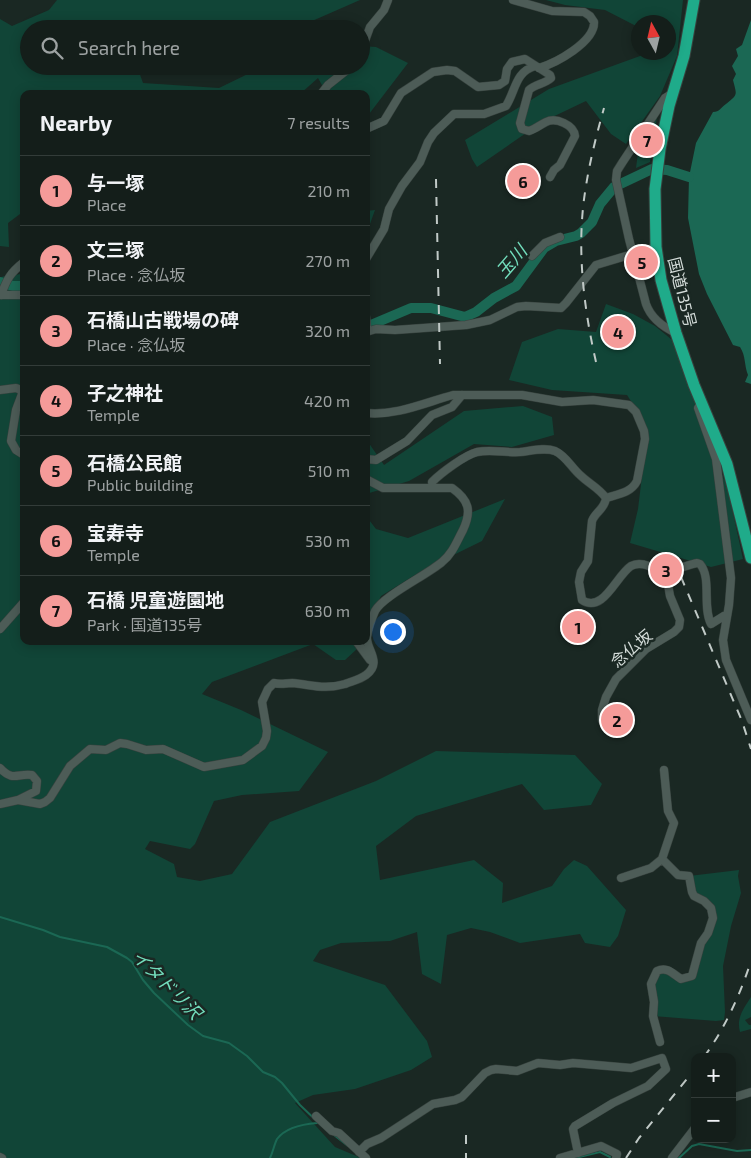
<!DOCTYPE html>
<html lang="en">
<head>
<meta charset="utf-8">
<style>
  body { margin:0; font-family:"Exo 2","Noto Sans JP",sans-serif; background:#212b27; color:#f1f3f6 }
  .controls { position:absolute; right:15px; bottom:15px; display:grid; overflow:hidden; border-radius:10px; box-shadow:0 2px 12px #0003 }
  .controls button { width:45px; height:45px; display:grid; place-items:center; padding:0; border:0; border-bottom:1px solid #333c39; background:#141e1a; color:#f1f3f6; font:25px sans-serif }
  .compass { position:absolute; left:631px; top:15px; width:45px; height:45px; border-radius:50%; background:#141e1a; box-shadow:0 2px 12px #0003; rotate:352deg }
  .you { position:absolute; left:392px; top:631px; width:18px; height:18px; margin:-12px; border:4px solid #fff; border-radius:50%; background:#1a73e8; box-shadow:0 0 0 8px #1a73e833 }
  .badge { display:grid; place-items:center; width:32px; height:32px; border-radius:50%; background:#f59b99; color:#111; font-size:16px; font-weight:700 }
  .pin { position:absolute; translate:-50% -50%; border:2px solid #fff; box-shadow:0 1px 5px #0006 }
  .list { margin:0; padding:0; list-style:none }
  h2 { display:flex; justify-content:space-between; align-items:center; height:65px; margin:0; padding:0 20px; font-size:21px }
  h2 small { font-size:16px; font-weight:400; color:#9da2a2 }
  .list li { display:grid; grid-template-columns:32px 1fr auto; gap:15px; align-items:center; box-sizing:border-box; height:70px; padding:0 20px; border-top:1px solid #333c39 }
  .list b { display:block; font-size:19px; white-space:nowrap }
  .list p { margin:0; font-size:16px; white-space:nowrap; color:#9da2a2 }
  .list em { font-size:16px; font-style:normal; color:#9da2a2 }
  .icon { flex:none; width:28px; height:28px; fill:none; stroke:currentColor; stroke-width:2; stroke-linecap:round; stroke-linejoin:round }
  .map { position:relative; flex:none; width:751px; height:1158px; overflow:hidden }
  .search { position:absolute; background:#141e1a; box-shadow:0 2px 12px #0003; left:20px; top:20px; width:350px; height:55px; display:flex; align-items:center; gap:12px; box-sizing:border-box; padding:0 18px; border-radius:28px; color:#9da2a2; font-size:19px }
  .panel { position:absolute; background:#141e1a; box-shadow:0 2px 12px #0003; left:20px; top:90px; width:350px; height:555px; border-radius:10px }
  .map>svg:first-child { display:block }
</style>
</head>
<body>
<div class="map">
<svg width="751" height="1158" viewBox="0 0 751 1158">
  <rect width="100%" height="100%" fill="#1a2823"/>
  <path fill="#114537" d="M 57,0 L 360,0 L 303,25 L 287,29 L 29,29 L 29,66 L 137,66 L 143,83 L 219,88 L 264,66 L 361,66 L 361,46 L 376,47 L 408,63 L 366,118 L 366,94 L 327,94 L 318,78 L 300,94 L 24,94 L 24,211 L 8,223 L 9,247 L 0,246 L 0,19 L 12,26 L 49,10 Z
    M 546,0 L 683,0 L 677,56 L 660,96 L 626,144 L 611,134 L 586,101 L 542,122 L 477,167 L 472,159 L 465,140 L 549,89 L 640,56 L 641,53 L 668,52 L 668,22 L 638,22 L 638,27 L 605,10 L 565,5 Z
    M 657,117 L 650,162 L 636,168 L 639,145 Z
    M 375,210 L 366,235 L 366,211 Z
    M 24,273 L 24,641 L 361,641 L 358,648 L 345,660 L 336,660 L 313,644 L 212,682 L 202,694 L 241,710 L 328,752 L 299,791 L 242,795 L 214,801 L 195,844 L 190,849 L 150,841 L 145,849 L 174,864 L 177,877 L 200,881 L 232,874 L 270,822 L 376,781 L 436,751 L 575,755 L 602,784 L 591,805 L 544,810 L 522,784 L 416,816 L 376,846 L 380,880 L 474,860 L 503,883 L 502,903 L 552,886 L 564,869 L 574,860 L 587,866 L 626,910 L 618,936 L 610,947 L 585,943 L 580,934 L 520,943 L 490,932 L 471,928 L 447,935 L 441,984 L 422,974 L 417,932 L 390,941 L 341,943 L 320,950 L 313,961 L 385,985 L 427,1041 L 432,1057 L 411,1070 L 355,1089 L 313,1095 L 295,1103 L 335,1147 L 361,1158 L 0,1158 L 0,278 C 6,274 16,276 24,273 Z
    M 606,304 L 633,314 L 655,326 L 671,339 L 680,352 L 688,383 L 728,490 L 743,559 L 711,567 L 630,543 L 638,509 L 645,451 L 638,412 L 627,395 L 552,390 L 509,380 L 522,342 L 558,329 L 596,332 Z
    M 523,406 L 552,417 L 554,435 L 512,447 L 474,444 L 409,481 L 366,494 L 366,439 L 384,465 L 464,411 Z
    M 505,499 L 482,541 L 425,569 L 381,596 L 366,629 L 366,516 L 376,529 L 408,538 Z
    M 739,870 L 738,876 L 741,893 L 731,926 L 723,966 L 725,1012 L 724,1020 L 716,1021 L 653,1016 L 653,977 L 657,971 L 686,978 L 708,933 L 711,908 L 694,896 L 689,876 Z
    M 751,997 L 751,1017 L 745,1020 L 749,1025 L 751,1025 L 751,1029 L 740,1032 C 736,1018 744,1008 751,997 Z"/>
  <path fill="#1b6854" d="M 751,20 L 751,384 L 745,382 L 748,375 C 744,365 746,356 740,347 L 733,345 L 707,294 L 699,274 L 688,218 L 689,177 L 696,143 L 713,112 C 720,112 720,108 726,104 C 738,94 737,96 733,80 L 736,74 L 732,66 L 738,56 L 736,49 L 742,45 Z"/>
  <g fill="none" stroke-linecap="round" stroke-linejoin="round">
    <path stroke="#1b6854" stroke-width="2" d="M 0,917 L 43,930 L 60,937 L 107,947 L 127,958 L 132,962 L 143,980 L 154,993 L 188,1025 L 203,1036 L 229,1043 L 247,1056 L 263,1072 L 275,1077 L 282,1083 L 300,1105 L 322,1126
      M 334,1135 L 348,1146
      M 270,1158 C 273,1152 274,1145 277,1139 C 286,1127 304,1124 317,1123
      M 575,1158 L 600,1152 L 610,1157
      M 679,1158 L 692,1146 L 699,1144 L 737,1151 L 751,1150"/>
    <path stroke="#1b6854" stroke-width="10" d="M 0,282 L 13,286 L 24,286
      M 366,327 L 411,308 L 431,308 L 465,317 L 476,312 L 494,298 L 516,286 L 544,248 L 556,241 L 576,236 L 581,233 L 592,222 L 600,204 L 614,187 L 652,169 L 667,170 L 689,177"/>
    <g stroke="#37423e" stroke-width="9">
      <path id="minor" d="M 513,0 L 552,11 L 584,12 L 590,16 L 594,22 C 595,42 556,63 539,68
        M 361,52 L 370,27 L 384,10 L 388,0
        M 673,93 L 665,98 L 622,163 L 617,171 L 616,180 L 629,239 L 646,304 C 651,318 663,327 676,333
        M 321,94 L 328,85 L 352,66
        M 366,129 L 384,121 L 401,93 L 433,72 L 447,70 L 455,71 L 478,87 L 499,85 L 505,81 L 507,69 L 512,62 L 525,59 L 550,75 L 551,78 C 545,84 535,84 529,90 L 520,123 L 522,129 L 529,131 C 535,129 540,125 546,122 C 556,117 574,125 575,136 L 560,165 L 554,170 L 550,177
        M 532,256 L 545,243 L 560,237
        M 366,259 L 384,229 L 389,209 L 402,186 L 420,162 L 428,142 L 434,133 L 454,114 L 484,114 L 506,106 C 516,90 515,72 535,66
        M 0,295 L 24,295
        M 1,295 C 7,279 10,273 24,262
        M 366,317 L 367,331
        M 366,332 L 376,329 L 395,330 L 466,325 L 490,320 L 517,307 L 526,306 L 561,308 L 566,303 L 596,265 L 656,247
        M 0,390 L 16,388 L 21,390 L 22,394 L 16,410 L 11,441 L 16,450 L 24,455
        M 700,405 L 698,408 L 716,459 L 731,578 L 729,605 L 723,640 L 726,660 L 751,720
        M 366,413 C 396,416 424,403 453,395 L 522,395 L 562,402 L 593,400 L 629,405 L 636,412 L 644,431 L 645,439 L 637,481 C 631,493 618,494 606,498
        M 366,459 L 376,460 L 407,441 L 432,415 L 452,407 L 462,395
        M 433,487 L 432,482 C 441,473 465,455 477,452 C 491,449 506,453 520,452 C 530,451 545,447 555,451 C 566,456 571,467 580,475 C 588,483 599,488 606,498
        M 606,498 C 605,509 595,512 592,521 L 588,561 L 581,572 L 579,582 L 582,600 C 603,614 616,576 631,566 C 642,560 654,569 664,572 C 670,573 689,564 697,563 L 700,564 C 712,578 702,606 711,624 L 727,614
        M 0,629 L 24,602
        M 356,641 L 370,660 L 373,661
        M 602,720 L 602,710 L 606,697 L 616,679 L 646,649 L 674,632 L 679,627 L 680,620 L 670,596 L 666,573
        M 0,768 C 13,782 17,773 32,775 L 37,781 L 36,791 L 18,800
        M 0,804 L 18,800 L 40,804 L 45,802 L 50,798 L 70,766 L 90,749 L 106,750 L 120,743 L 127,744 L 146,750 L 163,749 L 204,767 L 243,760 L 262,746 L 266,738 L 267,731 L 262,702 L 268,689 L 274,683 C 282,685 285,683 292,683 C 313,685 324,690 345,684 C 352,681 359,680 366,675 C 383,662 366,650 367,637 C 368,629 372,618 375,611 C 383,596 427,575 442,562 C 453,553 457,541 463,530 C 472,511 469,500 452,488 L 383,488 L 366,479
        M 621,878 L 651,868 L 662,859
        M 660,1042 L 653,1016 L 654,1002 L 651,984 L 657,971 C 667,966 673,974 681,979 L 692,976 L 701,943 L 708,933 L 713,918 L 711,908 L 704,901 L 694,896 L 692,892 L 689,876 L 678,875 L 662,859 L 674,823 L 668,811 L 664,770
        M 732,1098 L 751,1092
        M 316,1116 L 332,1131 L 339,1133 L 366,1158
        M 359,1152 L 367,1144 L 381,1138 L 433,1104 L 455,1100 L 462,1097 L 485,1073 L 491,1070 L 496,1069 L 517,1071 L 538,1063 L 560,1065 L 573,1063 L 631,1068 L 662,1058 L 666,1069 L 648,1086 L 613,1103 L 575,1126 L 573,1129 L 578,1153
        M 0,1157 L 2,1158
        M 560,1158 L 601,1146 L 617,1154 L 616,1158
        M 672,1158 L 695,1128"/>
    </g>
    <g stroke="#37423e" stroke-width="13">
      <path id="highway" d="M 694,0 L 684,56 L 669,106 L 660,149 L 655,189 L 656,247 L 661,280 L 676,333 L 694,385 L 727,464 L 751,558"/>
    </g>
    <use href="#minor" stroke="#4d5c57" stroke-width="8"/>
    <use href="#highway" stroke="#1fab8a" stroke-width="11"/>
    <path stroke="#c1cac7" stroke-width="2" stroke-dasharray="9 9" stroke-linecap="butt" d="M 436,179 L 440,364
      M 596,362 C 583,305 576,244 586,186 C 590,160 597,133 604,108
      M 681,577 L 742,721 L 751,749
      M 704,1057 C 725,1028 740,995 751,961
      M 466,1135 L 466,1158
      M 626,1158 L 639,1138 L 695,1069"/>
  </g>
  <g text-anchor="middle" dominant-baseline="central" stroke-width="5" stroke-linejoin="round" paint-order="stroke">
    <g font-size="16" fill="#d4dcd9" stroke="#1a2823">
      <text transform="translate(683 292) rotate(76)">国道135号</text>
      <text transform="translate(631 648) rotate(-40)">念仏坂</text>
    </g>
    <g font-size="18" font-style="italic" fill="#72ddbc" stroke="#1a2823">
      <text transform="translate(511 261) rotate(-49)">玉川</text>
      <text transform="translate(167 984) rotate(45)">イタドリ沢</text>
    </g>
  </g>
</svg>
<div class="controls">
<button>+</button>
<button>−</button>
</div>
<svg class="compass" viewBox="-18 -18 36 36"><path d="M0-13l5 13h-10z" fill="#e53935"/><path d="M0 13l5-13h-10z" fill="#9da2a2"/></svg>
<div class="you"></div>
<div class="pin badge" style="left:578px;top:627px">1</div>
<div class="pin badge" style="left:617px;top:720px">2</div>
<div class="pin badge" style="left:666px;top:570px">3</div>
<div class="pin badge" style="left:618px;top:332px">4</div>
<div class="pin badge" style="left:642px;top:262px">5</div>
<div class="pin badge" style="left:523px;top:181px">6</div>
<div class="pin badge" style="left:647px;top:140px">7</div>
<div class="search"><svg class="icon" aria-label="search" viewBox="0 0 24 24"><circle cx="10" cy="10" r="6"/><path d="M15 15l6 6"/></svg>Search here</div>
<section class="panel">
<h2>Nearby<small>7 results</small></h2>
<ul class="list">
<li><span class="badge">1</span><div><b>与一塚</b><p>Place</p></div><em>210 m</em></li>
<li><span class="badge">2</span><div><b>文三塚</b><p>Place · 念仏坂</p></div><em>270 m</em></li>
<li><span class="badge">3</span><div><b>石橋山古戦場の碑</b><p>Place · 念仏坂</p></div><em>320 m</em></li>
<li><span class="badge">4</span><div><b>子之神社</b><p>Temple</p></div><em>420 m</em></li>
<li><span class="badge">5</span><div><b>石橋公民館</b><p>Public building</p></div><em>510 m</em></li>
<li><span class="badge">6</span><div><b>宝寿寺</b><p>Temple</p></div><em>530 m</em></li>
<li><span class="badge">7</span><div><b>石橋 児童遊園地</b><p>Park · 国道135号</p></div><em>630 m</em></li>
</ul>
</section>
</div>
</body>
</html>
